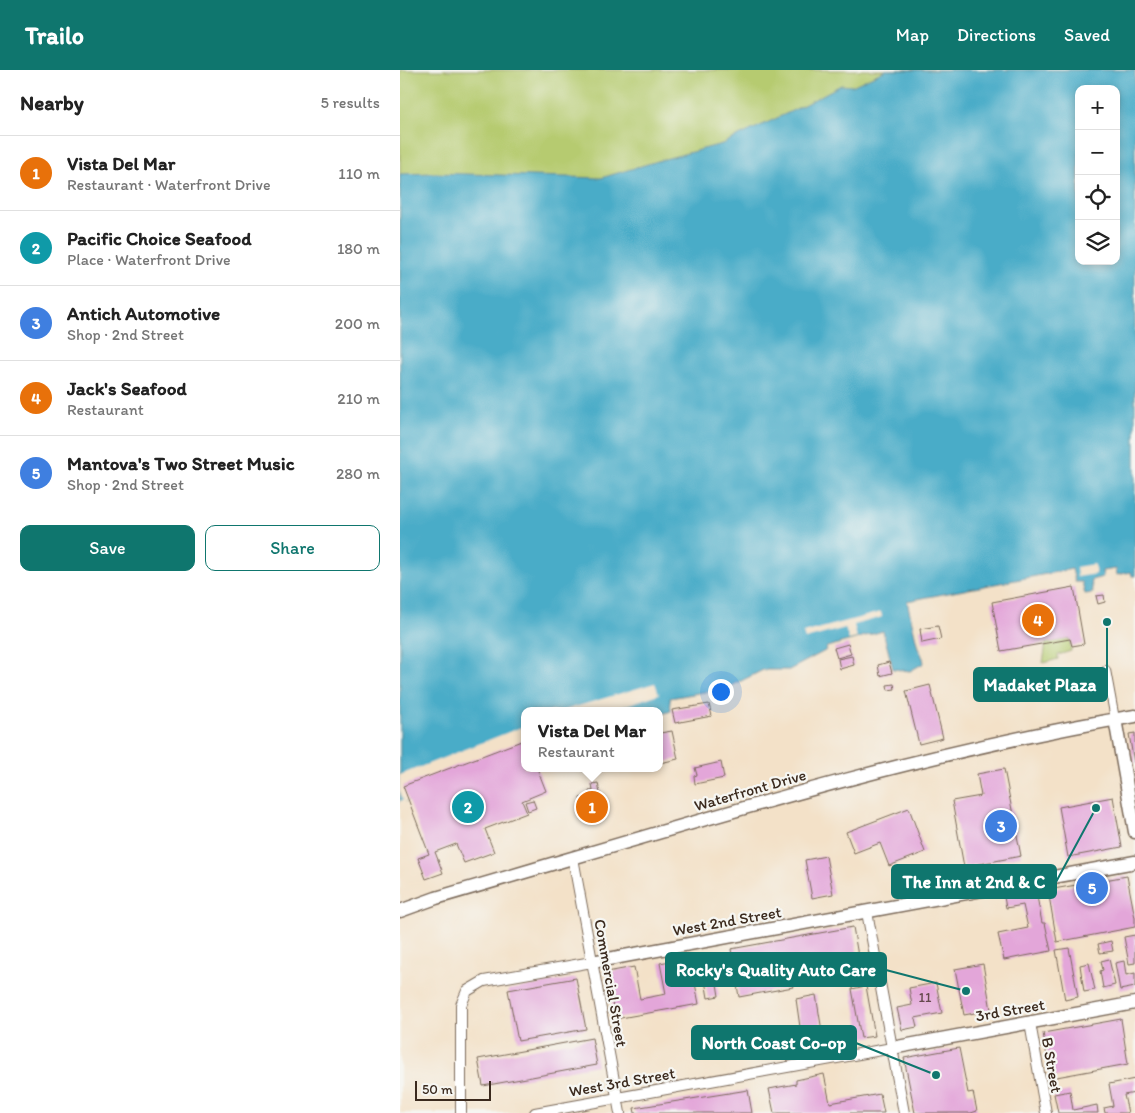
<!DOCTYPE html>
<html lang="en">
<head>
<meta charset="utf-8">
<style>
  body { margin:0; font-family:Itim,sans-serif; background:#f2f2f2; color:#222 }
  .controls { position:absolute; right:15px; top:15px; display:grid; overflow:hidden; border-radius:10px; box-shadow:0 2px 8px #0003 }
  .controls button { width:45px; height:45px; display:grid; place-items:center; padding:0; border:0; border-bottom:1px solid #e0e0e0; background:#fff; color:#222; font:25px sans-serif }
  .scale { position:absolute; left:15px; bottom:12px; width:76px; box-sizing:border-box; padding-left:5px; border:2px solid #3b2a1e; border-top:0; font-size:14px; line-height:18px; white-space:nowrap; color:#3b2a1e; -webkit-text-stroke:4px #f6f6f2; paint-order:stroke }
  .you { position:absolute; left:320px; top:621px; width:18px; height:18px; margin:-12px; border:4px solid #fff; border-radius:50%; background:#1a73e8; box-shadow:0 0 0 8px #1a73e833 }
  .badge { display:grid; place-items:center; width:32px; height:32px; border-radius:50%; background:#0f766e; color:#fff; font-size:16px; font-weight:700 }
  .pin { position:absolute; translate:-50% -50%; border:2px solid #fff; box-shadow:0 1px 5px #0006 }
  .popup { position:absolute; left:121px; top:637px; width:142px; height:65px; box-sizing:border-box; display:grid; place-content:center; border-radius:10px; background:#fff; filter:drop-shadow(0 1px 4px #0005); font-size:16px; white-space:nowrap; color:#767676 }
  .popup b { font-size:19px; color:#222 }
  .popup::after { content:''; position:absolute; left:50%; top:100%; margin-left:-10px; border:10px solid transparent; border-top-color:#fff }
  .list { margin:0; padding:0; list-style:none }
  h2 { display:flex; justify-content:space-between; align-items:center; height:65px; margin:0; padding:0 20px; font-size:21px }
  h2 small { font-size:16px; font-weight:400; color:#767676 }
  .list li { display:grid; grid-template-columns:32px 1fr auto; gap:15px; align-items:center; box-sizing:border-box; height:75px; padding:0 20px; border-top:1px solid #e0e0e0 }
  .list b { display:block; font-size:19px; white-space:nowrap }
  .list p { margin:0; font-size:16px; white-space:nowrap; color:#767676 }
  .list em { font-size:16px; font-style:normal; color:#767676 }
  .actions { display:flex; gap:10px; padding:15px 20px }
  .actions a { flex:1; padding:11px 0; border:1px solid #0f766e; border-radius:10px; text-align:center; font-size:18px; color:#0f766e }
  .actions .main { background:#0f766e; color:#fff }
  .icon { flex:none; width:28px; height:28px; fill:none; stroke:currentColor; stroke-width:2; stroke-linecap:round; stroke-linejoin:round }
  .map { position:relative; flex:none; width:735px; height:1043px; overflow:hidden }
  header { display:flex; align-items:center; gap:30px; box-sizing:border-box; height:70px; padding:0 25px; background:#0f766e; color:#fff }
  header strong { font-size:24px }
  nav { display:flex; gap:28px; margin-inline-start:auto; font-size:18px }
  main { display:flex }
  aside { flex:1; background:#fff }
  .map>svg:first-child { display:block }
</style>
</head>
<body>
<header>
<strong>Trailo</strong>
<nav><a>Map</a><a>Directions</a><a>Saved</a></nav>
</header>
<main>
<aside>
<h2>Nearby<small>5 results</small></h2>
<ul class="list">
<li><span class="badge" style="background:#e8710a">1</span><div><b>Vista Del Mar</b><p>Restaurant · Waterfront Drive</p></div><em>110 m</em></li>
<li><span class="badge" style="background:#0f9aa8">2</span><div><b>Pacific Choice Seafood</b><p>Place · Waterfront Drive</p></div><em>180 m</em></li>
<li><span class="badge" style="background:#3f7fe0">3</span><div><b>Antich Automotive</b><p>Shop · 2nd Street</p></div><em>200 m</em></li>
<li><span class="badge" style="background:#e8710a">4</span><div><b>Jack's Seafood</b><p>Restaurant</p></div><em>210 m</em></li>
<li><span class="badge" style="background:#3f7fe0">5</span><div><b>Mantova's Two Street Music</b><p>Shop · 2nd Street</p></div><em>280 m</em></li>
</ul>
<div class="actions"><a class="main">Save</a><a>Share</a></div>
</aside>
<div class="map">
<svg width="735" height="1043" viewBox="0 0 735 1043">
  <rect width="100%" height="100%" fill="#f6f6f2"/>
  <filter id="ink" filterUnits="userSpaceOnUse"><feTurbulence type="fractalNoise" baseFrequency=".02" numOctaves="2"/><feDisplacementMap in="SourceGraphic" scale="10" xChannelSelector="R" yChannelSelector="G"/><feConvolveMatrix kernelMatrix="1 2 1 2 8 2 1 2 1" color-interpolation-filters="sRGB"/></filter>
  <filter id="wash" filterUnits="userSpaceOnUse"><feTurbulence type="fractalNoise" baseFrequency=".0096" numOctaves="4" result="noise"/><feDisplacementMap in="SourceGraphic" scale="20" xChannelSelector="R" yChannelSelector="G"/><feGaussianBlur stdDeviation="1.12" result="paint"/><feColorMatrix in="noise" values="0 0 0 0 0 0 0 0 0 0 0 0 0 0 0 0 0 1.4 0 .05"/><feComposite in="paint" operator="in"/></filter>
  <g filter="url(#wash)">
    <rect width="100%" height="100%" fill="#f3e1c8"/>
    <path fill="#b6cb6f" stroke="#787a46" d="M 0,0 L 552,0 L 0,250 Z
      M 670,569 L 671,581 L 658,585 L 658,589 L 643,593 L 646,573 Z"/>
    <path fill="#48acc8" stroke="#426b73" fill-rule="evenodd" d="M 486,0 L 735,0 L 735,506 L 732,506 L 731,502 L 717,505 L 716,499 L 702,501 L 703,507 L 691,510 L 693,523 L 685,524 L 682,512 L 675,512 L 672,499 L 507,531 L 518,578 L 523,588 L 524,593 L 510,601 L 493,599 L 483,561 L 427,577 L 425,581 L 389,600 L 363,600 L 327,618 L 270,628 L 271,641 L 260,645 L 260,641 L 124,641 L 124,680 L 0,734 L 0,104 L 34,103 L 201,108 L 261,90 L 322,74 L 396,39 L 441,15 L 452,16 ZM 679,19 L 716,19 L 716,191 L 679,191 Z"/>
    <path fill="#f3e1c8" d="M 694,494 L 696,504 L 677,507 L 676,497 Z
      M 481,542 L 482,547 L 454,555 L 457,568 L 449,570 L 445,558 L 405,569 L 403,563 Z
      M 255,613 L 259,624 L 209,641 L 162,641 Z
      M 124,656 L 124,680 L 5,732 L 5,734 L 0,737 L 0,731 L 3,730 L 0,721 L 0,705 Z"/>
    <g id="blocks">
      <path fill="#e3a6d9" d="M 674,517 L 684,574 L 672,576 L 670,569 L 601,581 L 592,532 Z
        M 704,525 L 705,532 L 698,534 L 696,526 Z
        M 538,556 L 541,569 L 522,573 L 520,559 Z
        M 448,574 L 451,584 L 437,588 L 434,578 Z
        M 452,586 L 454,595 L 440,599 L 438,589 Z
        M 489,592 L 492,603 L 480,606 L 478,595 Z
        M 494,614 L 495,619 L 488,620 L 487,615 Z
        M 530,615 L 543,668 L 519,674 L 506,621 Z
        M 309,634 L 312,646 L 275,653 L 272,640 Z
        M 272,661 L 278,689 L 260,693 L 260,663 Z
        M 735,663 L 735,693 L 734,693 L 729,664 Z
        M 124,670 L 124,698 L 137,698 L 146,721 L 122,731 L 127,743 L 85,759 L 94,782 L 64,793 L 56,774 L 35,782 L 43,803 L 26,809 L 18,788 L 29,784 L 3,716 Z
        M 321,692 L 324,708 L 295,714 L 294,706 L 297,705 L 295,698 Z
        M 604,699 L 621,786 L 564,797 L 552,731 L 581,726 L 577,704 Z
        M 198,713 L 204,745 L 184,749 L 180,728 L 190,726 L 189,721 L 193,721 L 192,714 Z
        M 713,727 L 722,777 L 668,787 L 659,737 Z
        M 133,730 L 136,738 L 128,741 L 125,732 Z
        M 509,738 L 525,782 L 489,796 L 480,773 L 454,783 L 446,762 Z
        M 426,786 L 433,824 L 412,828 L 405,790 Z
        M 727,806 L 735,848 L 735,857 L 657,872 L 648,820 Z
        M 636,821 L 642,853 L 645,853 L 651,881 L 604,890 L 598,864 L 628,858 L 623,835 L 606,838 L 604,827 Z
        M 453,857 L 461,903 L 392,915 L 393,917 L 339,927 L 331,879 Z
        M 735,865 L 735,893 L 729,894 L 724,867 Z
        M 711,871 L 713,881 L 700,883 L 698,874 Z
        M 669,878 L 678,927 L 665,930 L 656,880 Z
        M 290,887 L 299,934 L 215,949 L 207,902 L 234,897 L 240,929 L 266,924 L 260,893 Z
        M 709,889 L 715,915 L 703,918 L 700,901 L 703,900 L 701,891 Z
        M 724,891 L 726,905 L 735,903 L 735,917 L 720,920 L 715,893 Z
        M 689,893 L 695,920 L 684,922 L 680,895 Z
        M 583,894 L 591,940 L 564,945 L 555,899 Z
        M 315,902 L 319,926 L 308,928 L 304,904 Z
        M 176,908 L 186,959 L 118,971 L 108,920 Z
        M 536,913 L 542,943 L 515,948 L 517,957 L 502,960 L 497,938 L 512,935 L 509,918 Z
        M 466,916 L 475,966 L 461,968 L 452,919 Z
        M 416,925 L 422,961 L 419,962 L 422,975 L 403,978 L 396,929 Z
        M 721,949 L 728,994 L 651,1008 L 643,963 Z
        M 192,968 L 197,995 L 83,1016 L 78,989 Z
        M 559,978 L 568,1023 L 573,1022 L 577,1041 L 571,1043 L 515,1043 L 504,988 Z
        M 424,1004 L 430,1033 L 480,1024 L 484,1043 L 374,1043 L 369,1019 L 396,1014 L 396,1010 Z
        M 735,1009 L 735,1023 L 724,1025 L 728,1043 L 705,1043 L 704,1038 L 713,1036 L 709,1014 Z
        M 348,1020 L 352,1043 L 235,1043 L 234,1038 Z
        M 670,1021 L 673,1040 L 697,1035 L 698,1043 L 658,1043 L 654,1024 Z"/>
    </g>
  </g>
  <g filter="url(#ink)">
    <use href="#blocks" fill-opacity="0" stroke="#7b6a5a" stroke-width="1"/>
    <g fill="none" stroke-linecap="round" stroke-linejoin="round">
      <g stroke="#7b6a5a" stroke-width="10">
        <path id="pedestrian" d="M 706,600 L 715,649"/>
      </g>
      <g stroke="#7b6a5a" stroke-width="12">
        <path id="minor" d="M 173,788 L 220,1043
          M 467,842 L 504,1043
          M 630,953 L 646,1043
          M 61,1043 L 61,935 L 67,921 L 84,911 L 192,892
          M 135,1043 L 492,978"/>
      </g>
      <g stroke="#7b6a5a" stroke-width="15">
        <path id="tertiary" d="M 715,649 L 735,762
          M 0,841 L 36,828 C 268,761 497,686 735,646
          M 192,892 L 735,792
          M 492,978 L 735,933"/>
      </g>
      <use href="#pedestrian" stroke="#fff" stroke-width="8"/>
      <use href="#minor" stroke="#fff" stroke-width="10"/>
      <use href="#tertiary" stroke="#fff" stroke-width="12"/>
    </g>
  </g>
  <g text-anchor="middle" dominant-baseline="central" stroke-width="4.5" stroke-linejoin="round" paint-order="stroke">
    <g font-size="14" fill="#65494d">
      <text x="525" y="927">11</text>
    </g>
    <g font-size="16" fill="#3b2a1e" stroke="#f6f6f2">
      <text transform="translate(350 720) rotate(-16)">Waterfront Drive</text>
      <text transform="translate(327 851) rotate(-10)">West 2nd Street</text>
      <text transform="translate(211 913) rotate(80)">Commercial Street</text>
      <text transform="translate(610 940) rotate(-10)">3rd Street</text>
      <text transform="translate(652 995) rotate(80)">B Street</text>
      <text transform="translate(222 1012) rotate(-10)">West 3rd Street</text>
    </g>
  </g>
  <path fill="none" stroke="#0f766e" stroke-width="2" d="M707 552L707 615M696 738L656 812M566 921L486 900M536 1005L456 973"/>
  <g fill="#0f766e" stroke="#f6f6f2" stroke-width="2">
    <circle cx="707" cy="552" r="5"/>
    <circle cx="696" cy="738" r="5"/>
    <circle cx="566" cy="921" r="5"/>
    <circle cx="536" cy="1005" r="5"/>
  </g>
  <g fill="#0f766e" stroke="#0f766e" stroke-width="2">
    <rect x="574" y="598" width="133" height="33" rx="5"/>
    <rect x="492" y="795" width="164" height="33" rx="5"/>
    <rect x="266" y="883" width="220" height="33" rx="5"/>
    <rect x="292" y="956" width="164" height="33" rx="5"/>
  </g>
  <g font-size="18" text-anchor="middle" font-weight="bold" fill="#fff">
    <text x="640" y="621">Madaket Plaza</text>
    <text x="574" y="818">The Inn at 2nd &amp; C</text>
    <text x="376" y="906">Rocky's Quality Auto Care</text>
    <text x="374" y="979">North Coast Co-op</text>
  </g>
</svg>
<div class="controls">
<button>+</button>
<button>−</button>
<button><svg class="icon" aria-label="locate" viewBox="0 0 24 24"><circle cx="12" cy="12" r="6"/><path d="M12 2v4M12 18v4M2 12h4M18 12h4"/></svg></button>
<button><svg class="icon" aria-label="layers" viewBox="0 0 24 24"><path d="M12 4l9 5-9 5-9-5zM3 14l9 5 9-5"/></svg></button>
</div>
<div class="scale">50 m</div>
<div class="you"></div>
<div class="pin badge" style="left:192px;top:737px;background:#e8710a">1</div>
<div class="popup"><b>Vista Del Mar</b>Restaurant</div>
<div class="pin badge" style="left:68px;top:737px;background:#0f9aa8">2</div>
<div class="pin badge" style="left:601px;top:756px;background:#3f7fe0">3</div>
<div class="pin badge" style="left:638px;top:550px;background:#e8710a">4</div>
<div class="pin badge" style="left:692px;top:818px;background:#3f7fe0">5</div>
</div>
</main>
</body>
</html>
